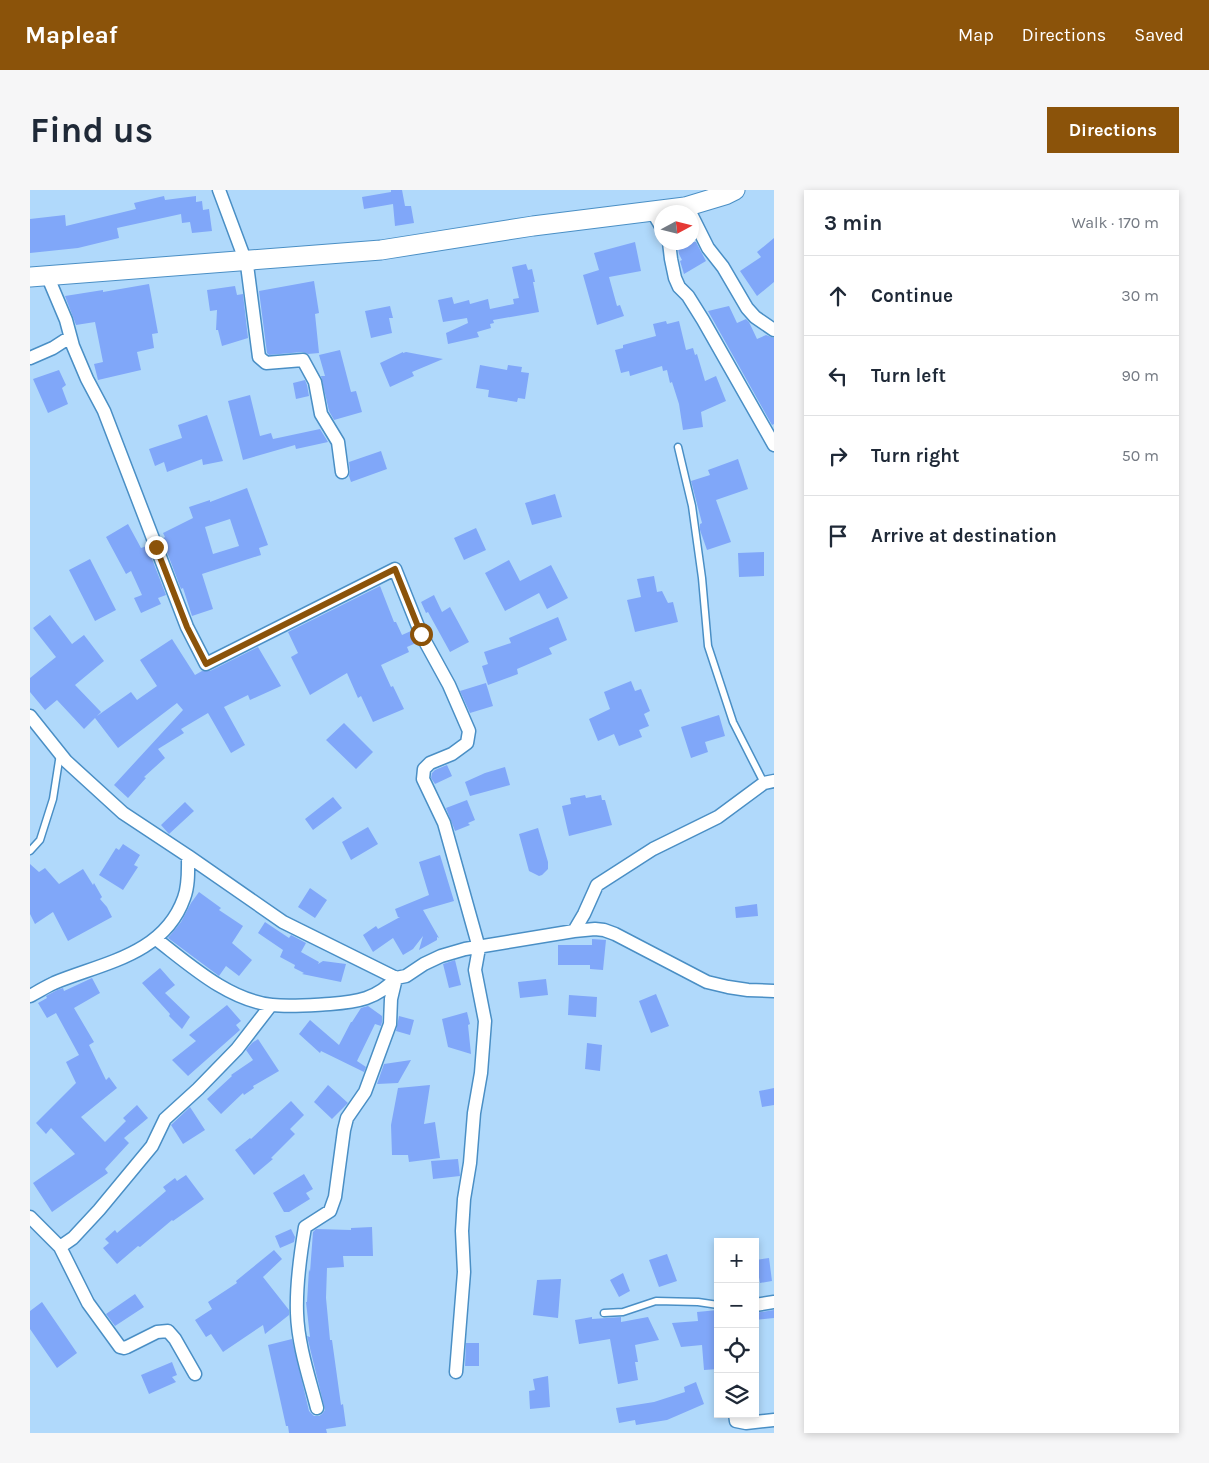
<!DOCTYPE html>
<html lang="en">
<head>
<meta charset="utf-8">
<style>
  body { margin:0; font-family:Karla,sans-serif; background:#f6f6f7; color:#1f2937 }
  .controls { position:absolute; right:15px; bottom:15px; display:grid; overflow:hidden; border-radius:0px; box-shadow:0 2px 8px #0003 }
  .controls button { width:45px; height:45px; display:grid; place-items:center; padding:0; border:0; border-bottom:1px solid #e0e1e3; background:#fff; color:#1f2937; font:25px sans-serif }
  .compass { position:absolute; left:624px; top:15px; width:45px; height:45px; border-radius:50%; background:#fff; box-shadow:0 2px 8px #0003; rotate:83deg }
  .stop { position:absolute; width:15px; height:15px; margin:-11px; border:4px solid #8b530a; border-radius:50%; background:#fff }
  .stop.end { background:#8b530a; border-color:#fff; box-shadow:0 1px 5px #0008 }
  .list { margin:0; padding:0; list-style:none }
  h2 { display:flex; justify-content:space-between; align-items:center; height:65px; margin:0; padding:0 20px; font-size:21px }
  h2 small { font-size:16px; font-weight:400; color:#747a83 }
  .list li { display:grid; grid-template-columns:32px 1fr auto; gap:15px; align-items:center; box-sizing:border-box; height:80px; padding:0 20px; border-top:1px solid #e0e1e3 }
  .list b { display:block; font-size:19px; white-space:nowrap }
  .list em { font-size:16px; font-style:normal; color:#747a83 }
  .icon { flex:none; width:28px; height:28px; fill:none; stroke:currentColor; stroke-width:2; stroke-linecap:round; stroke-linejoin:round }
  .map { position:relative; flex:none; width:744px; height:1243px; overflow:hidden; border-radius:0px }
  header { display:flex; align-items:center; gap:30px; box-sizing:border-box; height:70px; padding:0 25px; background:#8b530a; color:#fff }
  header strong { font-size:24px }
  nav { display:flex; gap:28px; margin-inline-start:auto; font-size:18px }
  .intro { display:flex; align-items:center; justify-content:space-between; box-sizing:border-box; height:120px; padding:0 30px }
  h1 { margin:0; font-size:35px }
  .button { padding:12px 22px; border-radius:0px; background:#8b530a; color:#fff; font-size:18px; font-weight:700 }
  main { display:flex; gap:30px; padding:0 30px }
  aside { flex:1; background:#fff; border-radius:0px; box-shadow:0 2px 8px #0003 }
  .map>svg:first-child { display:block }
</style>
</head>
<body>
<header>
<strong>Mapleaf</strong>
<nav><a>Map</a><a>Directions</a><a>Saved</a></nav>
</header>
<div class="intro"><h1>Find us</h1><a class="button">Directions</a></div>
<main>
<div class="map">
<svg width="744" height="1243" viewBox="0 0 744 1243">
  <rect width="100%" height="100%" fill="#b0d9fb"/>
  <path fill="#80a7f9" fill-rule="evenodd" d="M 361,0 L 372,0 L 375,16 L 381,16 L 384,33 L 365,36 L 363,14 L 334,19 L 332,7 L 361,2 Z
    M 134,6 L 135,10 L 166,6 L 166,12 L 172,11 L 173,20 L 179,19 L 182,41 L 162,43 L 160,32 L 152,33 L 151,24 L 87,38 L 89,48 L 48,58 L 0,63 L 0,29 L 35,25 L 36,36 L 106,19 L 104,13 Z
    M 744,48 L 744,92 L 727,106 L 710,81 L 731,67 L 727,62 Z
    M 605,52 L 611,81 L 579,87 L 587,116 L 590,115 L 594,126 L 567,135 L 553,85 L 569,80 L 564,63 Z
    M 647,52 L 666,52 L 676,71 L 654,84 L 650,71 L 652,70 L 649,64 Z
    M 496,74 L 498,80 L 502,79 L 505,92 L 503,92 L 509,122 L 463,130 L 464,133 L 460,134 L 461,138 L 447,142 L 449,147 L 418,154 L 416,143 L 438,133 L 437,128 L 413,132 L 408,110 L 422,107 L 424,114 L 439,110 L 440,114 L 458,109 L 460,119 L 484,114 L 483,109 L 489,108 L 482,77 Z
    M 284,91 L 289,123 L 285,124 L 289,163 L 278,164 L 272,162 L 239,165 L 237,163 L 229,101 Z
    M 119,94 L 128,143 L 122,144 L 124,158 L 107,162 L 111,180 L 68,190 L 64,174 L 73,172 L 65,132 L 46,135 L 35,106 L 73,100 L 73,102 Z
    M 205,96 L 207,105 L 213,104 L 218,148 L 192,156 L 188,140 L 186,140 L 187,120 L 180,121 L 177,100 Z
    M 360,116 L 363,128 L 359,128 L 362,143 L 341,148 L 335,121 Z
    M 699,116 L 707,133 L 716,129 L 719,132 L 727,149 L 736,145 L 744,148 L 744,234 L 742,235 L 678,121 Z
    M 636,131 L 637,134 L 649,131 L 656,160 L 663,158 L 665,165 L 667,164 L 675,191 L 686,186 L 696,211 L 671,222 L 673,237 L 653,240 L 649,214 L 642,192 L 640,193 L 637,180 L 633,181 L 632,176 L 600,186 L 599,181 L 591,183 L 585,160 L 593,158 L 593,155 L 626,146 L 623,134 Z
    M 310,160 L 321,202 L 326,201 L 332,222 L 304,230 L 299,221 L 291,186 L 295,186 L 289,165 Z
    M 373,162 L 373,163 L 376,162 L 413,169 L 382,182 L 384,186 L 360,197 L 350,173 Z
    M 450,175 L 477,180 L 478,175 L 492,177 L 491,182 L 499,183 L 495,209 L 488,208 L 487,212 L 458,207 L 459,200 L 446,198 Z
    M 29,180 L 36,195 L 32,198 L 38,214 L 18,223 L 3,189 Z
    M 275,190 L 277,195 L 279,206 L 266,209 L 263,193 Z
    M 220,205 L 230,246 L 241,243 L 243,249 L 290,239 L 298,252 L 266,259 L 265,255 L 213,270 L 198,211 Z
    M 177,225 L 193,271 L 173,275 L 172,269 L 137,282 L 134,272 L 125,276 L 119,259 L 152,248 L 148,235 Z
    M 351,261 L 357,279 L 321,292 L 319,286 L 320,281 L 319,272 Z
    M 708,269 L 718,299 L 686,310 L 701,352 L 677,360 L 670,340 L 670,334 L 672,333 L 661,291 L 680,285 L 678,280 Z
    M 217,298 L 238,355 L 229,358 L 231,365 L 172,384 L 183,419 L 162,426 L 153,398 L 151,399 L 132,349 L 135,347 L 133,343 L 163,328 L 159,317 L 180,310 L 180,312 ZM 200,329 L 209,356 L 183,364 L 175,337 Z
    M 525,304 L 532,327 L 502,335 L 495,313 Z
    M 98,334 L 111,358 L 117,356 L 136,405 L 128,408 L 131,414 L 111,423 L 104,408 L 112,405 L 101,381 L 96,384 L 76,347 Z
    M 446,338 L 456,360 L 434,370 L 424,348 Z
    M 734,362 L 734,386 L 709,387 L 708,363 Z
    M 60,369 L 86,420 L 65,431 L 39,380 Z
    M 479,370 L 490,391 L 521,375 L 538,408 L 517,419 L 509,403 L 475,421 L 455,383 Z
    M 624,386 L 627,402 L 632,401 L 638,413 L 643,412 L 648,432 L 605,442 L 597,410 L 611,407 L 607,389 Z
    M 350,396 L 364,432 L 366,432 L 372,445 L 381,441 L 386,453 L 377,457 L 379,462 L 351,475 L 361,497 L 363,496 L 374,519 L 343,532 L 331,506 L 328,508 L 317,483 L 280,505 L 261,467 L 268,463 L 258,442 Z
    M 404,405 L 412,422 L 420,417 L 439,452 L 420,462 L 398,422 L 396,423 L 391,412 Z
    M 20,425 L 42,454 L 54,445 L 74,471 L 45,495 L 71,522 L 67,526 L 101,502 L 107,510 L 127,496 L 110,470 L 142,449 L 165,485 L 172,481 L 180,481 L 228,457 L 251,496 L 220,510 L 218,505 L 194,517 L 215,555 L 201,563 L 178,523 L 151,539 L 154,543 L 128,559 L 135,568 L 114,587 L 116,588 L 98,608 L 84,595 L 153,520 L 147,513 L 88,558 L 65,528 L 54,539 L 27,510 L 15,520 L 0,502 L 0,488 L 26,467 L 3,438 Z
    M 528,427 L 537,450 L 519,458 L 522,464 L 487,479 L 488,484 L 458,495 L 452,476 L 458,474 L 454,462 L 481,453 L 479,448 Z
    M 601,491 L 605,501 L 611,499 L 620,521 L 614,524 L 619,536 L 609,540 L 612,547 L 589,556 L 584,544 L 568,551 L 559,529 L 580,519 L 574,502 Z
    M 456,493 L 463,516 L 440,523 L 430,501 Z
    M 689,525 L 695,546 L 675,552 L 678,562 L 661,568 L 651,537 Z
    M 314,533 L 343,562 L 326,579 L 296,550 Z
    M 417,575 L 422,586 L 405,594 L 401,588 L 402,583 L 405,580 Z
    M 475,577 L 480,595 L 440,606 L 435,592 L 455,583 Z
    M 555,605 L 556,608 L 571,605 L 572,610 L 575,610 L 582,635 L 539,646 L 532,616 L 541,614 L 540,608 Z
    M 303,607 L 312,618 L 283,640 L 275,629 Z
    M 437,610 L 445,630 L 438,633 L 440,635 L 425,641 L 416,618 Z
    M 155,612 L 164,621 L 139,644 L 131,635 Z
    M 338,637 L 348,654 L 321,670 L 312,652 Z
    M 508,638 L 518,672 L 518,679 L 512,685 L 509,686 L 499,681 L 489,644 Z
    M 93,654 L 110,665 L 104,675 L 108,677 L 93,700 L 69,685 L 86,658 L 89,660 Z
    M 410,665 L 424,711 L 393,720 L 409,748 L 407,747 L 407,750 L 389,760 L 393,746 L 383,759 L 373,765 L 363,748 L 343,762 L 333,745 L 346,736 L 348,739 L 370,727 L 368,727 L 365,719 L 399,705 L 389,672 Z
    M 0,674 L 9,682 L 15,678 L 29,694 L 53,679 L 63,695 L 64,693 L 72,707 L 70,709 L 77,717 L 82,727 L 38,751 L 23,722 L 5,734 L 0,724 Z
    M 280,698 L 297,710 L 285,728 L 268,717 Z
    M 169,702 L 191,718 L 189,720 L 213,736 L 202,753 L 222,770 L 209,786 L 196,776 L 189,786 L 138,748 L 151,732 L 161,713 Z
    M 727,714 L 728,726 L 706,728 L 705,717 Z
    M 235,732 L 259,748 L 261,745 L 276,753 L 271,762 L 289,772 L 288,774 L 293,771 L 316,774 L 311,792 L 272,784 L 274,783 L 264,778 L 265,775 L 250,767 L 253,760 L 228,743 Z
    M 562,749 L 576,750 L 573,780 L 560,779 L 560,775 L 528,775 L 528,755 L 562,755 Z
    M 425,770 L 431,795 L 419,798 L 413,774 Z
    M 130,778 L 145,795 L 135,803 L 160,827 L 152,839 L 139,826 L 140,824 L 112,793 Z
    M 62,788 L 70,803 L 44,818 L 64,852 L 59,855 L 76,890 L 79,887 L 87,898 L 51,927 L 75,952 L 96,931 L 93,928 L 107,915 L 118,928 L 94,948 L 99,953 L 75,979 L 78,983 L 22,1022 L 3,993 L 45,964 L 21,938 L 16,944 L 6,933 L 46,893 L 36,872 L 49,865 L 26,823 L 17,828 L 8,813 L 17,808 L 16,806 L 27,800 L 33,798 L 34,801 Z
    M 516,789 L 518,805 L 490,808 L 488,792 Z
    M 626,804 L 639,836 L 621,843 L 609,811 Z
    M 539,805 L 567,807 L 566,827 L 538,825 Z
    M 197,815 L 211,831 L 206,835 L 210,840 L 158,886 L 142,870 L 166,851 L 159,845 Z
    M 338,816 L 352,826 L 352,832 L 351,836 L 345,834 L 327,871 L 336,877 L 334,882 L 291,861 L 290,863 L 269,844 L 280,830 L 309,855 L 321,832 L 322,832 L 331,818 Z
    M 437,822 L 440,834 L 438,835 L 441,864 L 418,857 L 412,829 Z
    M 369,826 L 384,830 L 380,845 L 366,841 Z
    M 228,849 L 249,881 L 223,896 L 224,898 L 214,905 L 213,903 L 191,924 L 177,909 L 202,886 L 201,885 L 223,870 L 216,860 L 222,853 Z
    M 557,853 L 572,855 L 570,881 L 555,879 Z
    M 381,870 L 368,893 L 347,894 L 354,874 Z
    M 298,895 L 318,913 L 302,929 L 284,912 Z
    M 400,895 L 394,934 L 405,932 L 410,968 L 379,972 L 378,965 L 362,965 L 361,935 L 368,898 Z
    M 744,898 L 744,915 L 732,917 L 729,901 Z
    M 261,911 L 274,925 L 260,939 L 265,944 L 241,968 L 243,969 L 224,985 L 205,960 L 220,948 L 221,949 Z
    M 160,917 L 175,940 L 153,954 L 141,935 Z
    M 428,969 L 430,986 L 403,989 L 401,971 Z
    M 274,984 L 283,999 L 276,1003 L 280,1009 L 259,1022 L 254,1022 L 243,1003 Z
    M 156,985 L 174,1009 L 143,1031 L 142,1030 L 110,1057 L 108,1056 L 87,1074 L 73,1058 L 79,1053 L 75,1049 L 85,1040 L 87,1043 L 136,1001 L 133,997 L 145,988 L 147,991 Z
    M 342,1037 L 343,1066 L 313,1066 L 314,1077 L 297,1078 L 296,1108 L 300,1150 L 302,1150 L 311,1215 L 313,1214 L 316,1236 L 296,1239 L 297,1243 L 259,1243 L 258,1236 L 256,1236 L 238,1155 L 262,1149 L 279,1221 L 284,1226 L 289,1226 L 292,1224 L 295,1220 L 277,1146 L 280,1147 L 276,1112 L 277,1112 L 279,1079 L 280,1082 L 283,1042 L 286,1039 L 321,1040 L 321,1038 Z
    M 261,1039 L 265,1047 L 264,1052 L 250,1058 L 245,1046 Z
    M 244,1060 L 252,1069 L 233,1087 L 259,1120 L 259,1125 L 235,1144 L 233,1135 L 193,1162 L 181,1144 L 176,1147 L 165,1130 L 182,1119 L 178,1112 L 207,1093 L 206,1091 Z
    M 637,1064 L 647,1091 L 629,1097 L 619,1070 Z
    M 739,1068 L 742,1091 L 730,1093 L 726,1070 Z
    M 593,1083 L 600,1101 L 589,1107 L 580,1090 Z
    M 531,1089 L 528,1128 L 503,1125 L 507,1090 Z
    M 105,1104 L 114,1117 L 85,1136 L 76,1124 Z
    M 12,1112 L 47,1163 L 27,1178 L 0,1139 L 0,1121 Z
    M 688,1120 L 688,1141 L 685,1141 L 688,1179 L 674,1180 L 672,1155 L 651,1157 L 642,1133 L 668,1131 L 667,1122 Z
    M 744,1120 L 744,1128 L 725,1130 L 725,1123 Z
    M 562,1127 L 562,1129 L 591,1127 L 591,1132 L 618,1127 L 629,1150 L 605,1155 L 608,1172 L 605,1172 L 608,1190 L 588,1194 L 580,1149 L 549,1154 L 545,1130 Z
    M 436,1153 L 449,1153 L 449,1176 L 435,1176 Z
    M 142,1172 L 147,1185 L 142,1187 L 146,1192 L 119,1204 L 111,1185 Z
    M 518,1186 L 520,1217 L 500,1219 L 499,1201 L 505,1200 L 503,1189 Z
    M 666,1192 L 674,1214 L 637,1230 L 606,1235 L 605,1230 L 589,1233 L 586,1218 L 624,1212 L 655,1202 L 654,1197 Z"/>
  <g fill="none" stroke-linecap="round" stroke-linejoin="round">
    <g stroke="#4a8fc5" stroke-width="9">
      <path id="lane" d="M 648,257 L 662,316 L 672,388 L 678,456 L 703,532 L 734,593
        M 0,661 L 10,650 L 23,609 L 30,564
        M 574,1123 L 593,1122 L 626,1111 L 668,1112 L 688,1115"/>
    </g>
    <g stroke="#4a8fc5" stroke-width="15">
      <path id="street" d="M 189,0 L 217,75 L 229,167 L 236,173 L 273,170 L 285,192 L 291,224 L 308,252 L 312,282
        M 622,21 L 632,38
        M 662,26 L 678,58 L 693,77 L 717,118 L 725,127 L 744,140
        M 639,52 L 641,69 L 645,88 L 649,97 L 658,106 L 673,130 L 744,255
        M 17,85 L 36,130 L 43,156 L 57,189 L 74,221 L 157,437 L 176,474 L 365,379 L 391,444 L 419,495 L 439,541 L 437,553 L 422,564 L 400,573 L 394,579 L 393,589 L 414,633 L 449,758 L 445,780 L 455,831 L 451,883 L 444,923 L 440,973 L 434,1009 L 432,1041 L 434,1082 L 426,1182
        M 0,168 L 23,158 L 40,147
        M 0,526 L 36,571 L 93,623 L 158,666 L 253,732 L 366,788 L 376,786 L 394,774 L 411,766 L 435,759 L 544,741 L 565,739 L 574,740 L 585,744 L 677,792 L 698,797 L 718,800 L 744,801
        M 544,741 L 554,724 L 567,695 L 623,659 L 688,627 L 734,593 L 744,591
        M 126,749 C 160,775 198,810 242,815 C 261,817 281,815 300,814 C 327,812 347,809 366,788
        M 0,806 C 8,802 15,797 24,793 C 72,773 134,765 154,708 C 159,695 158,680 158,666
        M 0,1027 L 30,1057 L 58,1113 L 90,1157 L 94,1158 L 97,1157 L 127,1142 L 138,1141 L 145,1149 L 165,1184
        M 30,1057 L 43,1048 L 69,1020 L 122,956 L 135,929 L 168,899 L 207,859 L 241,815
        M 725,1115 L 744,1112
        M 287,1218 C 279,1187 268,1155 267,1123 C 266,1094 270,1066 275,1037 L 300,1021 L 305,1007 L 314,940 L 317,928 L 335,902 L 360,834 L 361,809 L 366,788
        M 705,1224 L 706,1231 L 716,1233 L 744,1230"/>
    </g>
    <g stroke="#4a8fc5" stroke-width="21">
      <path id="secondary" d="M 0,87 L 351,60 L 503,36 L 655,17 L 695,5 L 705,0"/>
    </g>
    <use href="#lane" stroke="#fff" stroke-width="6"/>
    <use href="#street" stroke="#fff" stroke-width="12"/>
    <use href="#secondary" stroke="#fff" stroke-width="19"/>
  </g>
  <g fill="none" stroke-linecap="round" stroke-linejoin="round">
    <path stroke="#8b530a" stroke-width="6" d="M 126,357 L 157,437 L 176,474 L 365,379 L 391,444"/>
  </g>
</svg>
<div class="controls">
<button>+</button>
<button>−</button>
<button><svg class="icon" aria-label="locate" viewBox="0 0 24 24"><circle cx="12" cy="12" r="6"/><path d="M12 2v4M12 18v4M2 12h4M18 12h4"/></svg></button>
<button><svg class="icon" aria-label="layers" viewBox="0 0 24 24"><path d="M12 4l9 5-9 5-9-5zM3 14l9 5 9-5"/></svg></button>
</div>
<svg class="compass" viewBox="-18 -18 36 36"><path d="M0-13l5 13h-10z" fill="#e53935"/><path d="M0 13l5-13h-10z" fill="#747a83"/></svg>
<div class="stop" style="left:391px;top:444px"></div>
<div class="stop end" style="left:126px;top:357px"></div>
</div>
<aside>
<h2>3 min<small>Walk · 170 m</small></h2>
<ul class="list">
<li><svg class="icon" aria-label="ahead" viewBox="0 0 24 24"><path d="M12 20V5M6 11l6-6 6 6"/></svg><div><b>Continue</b></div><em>30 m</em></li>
<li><svg class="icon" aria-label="left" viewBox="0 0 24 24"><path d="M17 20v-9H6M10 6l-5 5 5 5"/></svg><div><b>Turn left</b></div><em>90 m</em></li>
<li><svg class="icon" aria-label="right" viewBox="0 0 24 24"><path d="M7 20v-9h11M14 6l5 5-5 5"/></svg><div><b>Turn right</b></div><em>50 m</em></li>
<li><svg class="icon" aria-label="arrive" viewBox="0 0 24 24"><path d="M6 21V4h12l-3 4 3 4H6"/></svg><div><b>Arrive at destination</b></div></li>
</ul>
</aside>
</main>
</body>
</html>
